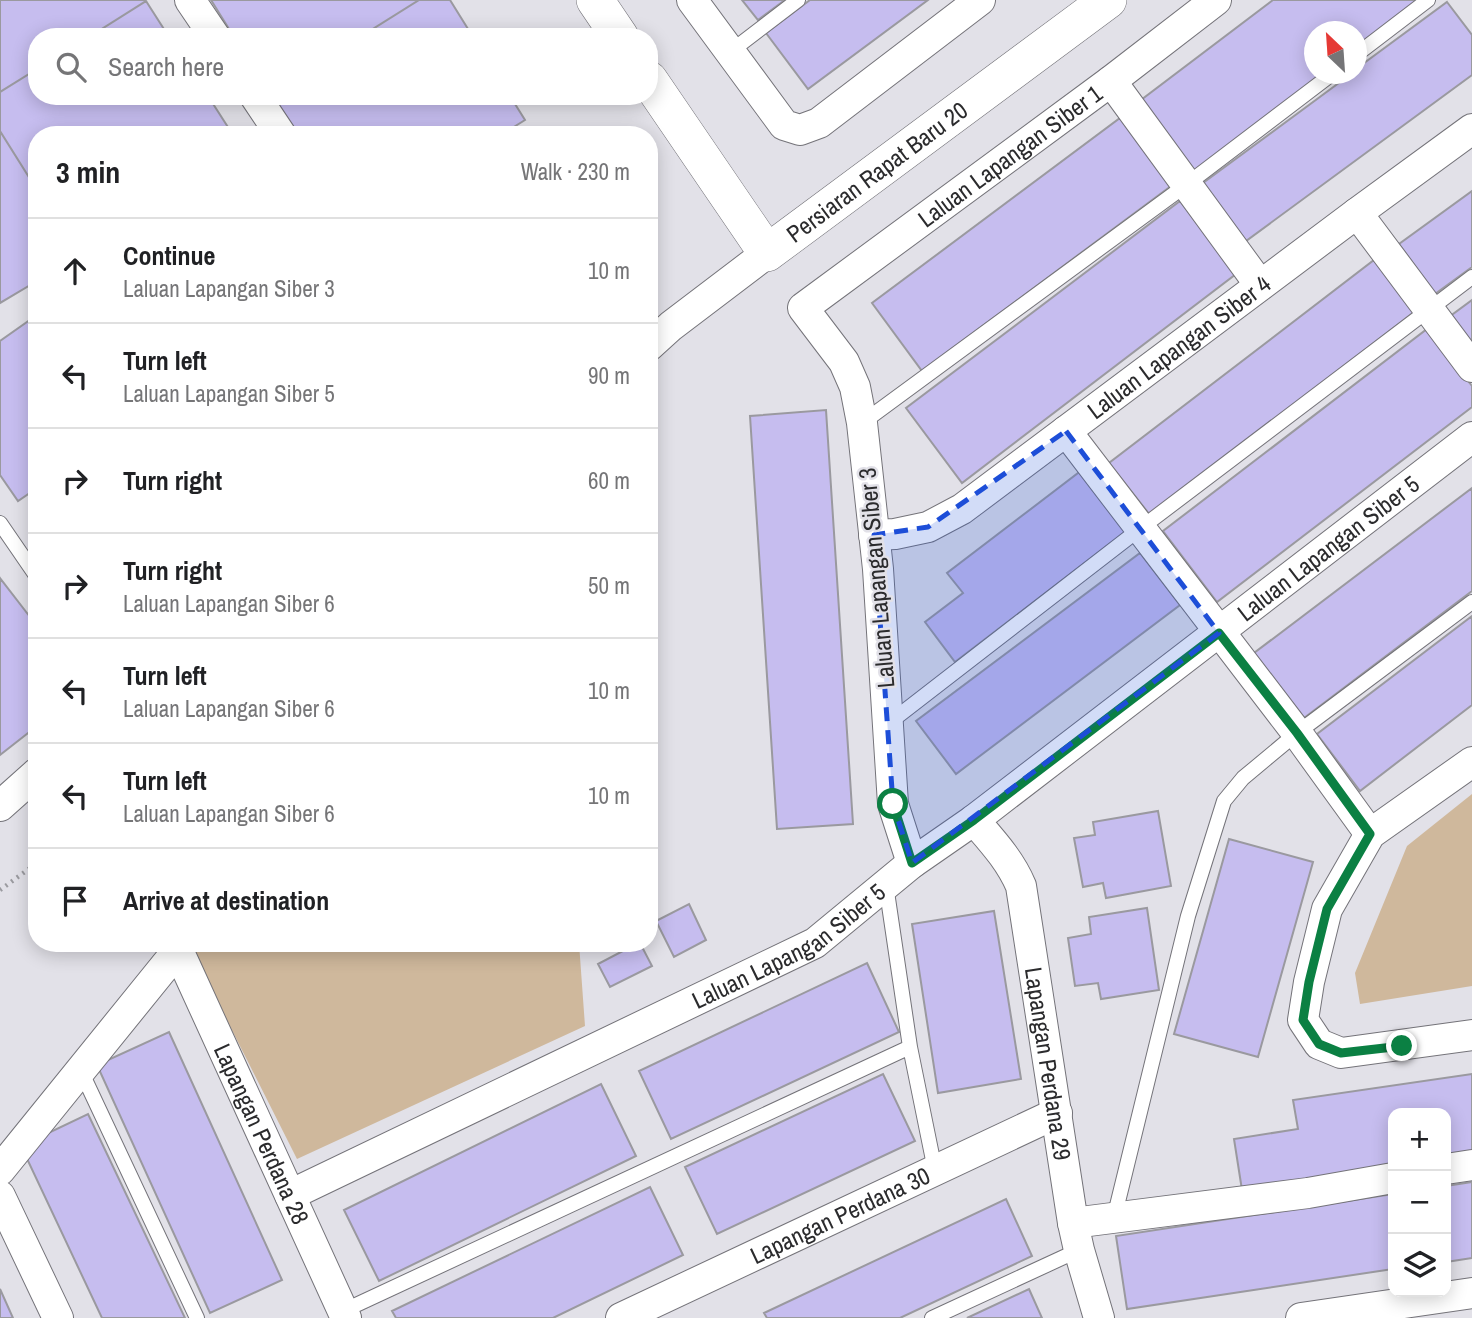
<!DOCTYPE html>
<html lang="en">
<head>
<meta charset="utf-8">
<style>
  body { margin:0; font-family:"Archivo Narrow",sans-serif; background:#f6f6f6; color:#202124 }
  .controls { position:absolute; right:21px; bottom:21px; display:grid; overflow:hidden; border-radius:14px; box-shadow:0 4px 18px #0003 }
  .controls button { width:63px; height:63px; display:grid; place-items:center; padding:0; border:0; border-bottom:2px solid #e0e0e0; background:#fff; color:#202124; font:35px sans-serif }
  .compass { position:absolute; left:1304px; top:21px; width:63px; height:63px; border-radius:50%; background:#fff; box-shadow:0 4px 18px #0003; rotate:335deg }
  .stop { position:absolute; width:21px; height:21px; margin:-16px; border:5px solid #0b8043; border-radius:50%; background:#fff }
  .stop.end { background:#0b8043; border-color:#fff; box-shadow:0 2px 7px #0008 }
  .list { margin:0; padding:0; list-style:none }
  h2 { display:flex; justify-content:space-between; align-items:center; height:91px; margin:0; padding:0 28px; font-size:30px }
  h2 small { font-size:23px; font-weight:400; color:#757577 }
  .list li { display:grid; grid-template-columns:46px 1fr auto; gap:21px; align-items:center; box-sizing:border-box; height:105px; padding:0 28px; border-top:2px solid #e0e0e0 }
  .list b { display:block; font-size:26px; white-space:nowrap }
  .list p { margin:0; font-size:23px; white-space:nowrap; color:#757577 }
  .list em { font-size:23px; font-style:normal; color:#757577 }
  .icon { flex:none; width:38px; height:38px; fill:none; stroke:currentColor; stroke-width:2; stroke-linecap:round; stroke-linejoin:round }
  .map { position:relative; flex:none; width:1472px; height:1318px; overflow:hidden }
  .search { position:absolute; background:#fff; box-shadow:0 4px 18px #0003; left:28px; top:28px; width:630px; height:77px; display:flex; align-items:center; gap:18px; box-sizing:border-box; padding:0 24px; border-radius:28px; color:#757577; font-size:26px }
  .panel { position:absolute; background:#fff; box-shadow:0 4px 18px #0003; left:28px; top:126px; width:630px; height:826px; border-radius:28px }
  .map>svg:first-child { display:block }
</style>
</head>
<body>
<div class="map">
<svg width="1472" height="1318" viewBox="0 0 1472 1318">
  <rect width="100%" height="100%" fill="#e2e1e8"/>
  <path fill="#cfb89c" d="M 1472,794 L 1472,986 L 1360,1004 L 1355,973 L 1407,846 Z
    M 188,943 L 579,943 L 585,1026 L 297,1159 Z"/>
  <path fill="#c6bdef" stroke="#9a999f" stroke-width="2" d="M 0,0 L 145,0 L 146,1 L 89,37 L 37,37 L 37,69 L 0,92 Z
    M 211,0 L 419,0 L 360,37 L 234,37 Z
    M 419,0 L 450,0 L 473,37 L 360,37 Z
    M 742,0 L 785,0 L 758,20 Z
    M 810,0 L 928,0 L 808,89 L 766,33 Z
    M 1273,0 L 1421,0 L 1356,48 L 1356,32 L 1314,32 L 1314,74 L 1323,74 L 1195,171 L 1141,100 Z
    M 146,1 L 169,37 L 89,37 Z
    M 1447,2 L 1472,35 L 1472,75 L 1246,241 L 1203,183 L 1351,74 L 1356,74 L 1356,69 Z
    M 37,69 L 37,96 L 208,96 L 233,135 L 37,135 L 37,190 L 0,131 L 0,92 Z
    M 271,96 L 510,96 L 525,120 L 501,135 L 295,135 Z
    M 1120,118 L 1171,186 L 922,371 L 872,303 Z
    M 0,131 L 37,190 L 37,281 L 0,303 Z
    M 1472,191 L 1472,267 L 1435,294 L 1399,244 Z
    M 1180,201 L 1236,274 L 962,483 L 906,408 Z
    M 1374,260 L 1414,312 L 1150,515 L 1109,463 Z
    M 1472,300 L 1472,347 L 1449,317 Z
    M 37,315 L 37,488 L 18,501 L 0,475 L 0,341 Z
    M 1427,329 L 1472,386 L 1472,407 L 1217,602 L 1163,531 Z
    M 826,410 L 853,824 L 777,829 L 750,416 Z
    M 1082,470 L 1128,530 L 955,662 L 925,622 L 963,593 L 947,573 Z
    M 1472,488 L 1472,591 L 1304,718 L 1254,653 Z
    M 1140,553 L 1180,605 L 956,774 L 916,721 Z
    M 0,578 L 37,626 L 37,726 L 0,755 Z
    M 1472,616 L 1472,705 L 1360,791 L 1317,734 Z
    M 1158,811 L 1171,886 L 1106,898 L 1103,883 L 1083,887 L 1074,838 L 1095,835 L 1093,822 Z
    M 1229,839 L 1313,862 L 1258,1057 L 1174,1034 Z
    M 689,904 L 706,940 L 674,957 L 656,921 Z
    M 1147,908 L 1159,990 L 1101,999 L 1098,983 L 1075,986 L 1068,938 L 1091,934 L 1089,917 Z
    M 994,911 L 1021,1079 L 938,1093 L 912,924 Z
    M 638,943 L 640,943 L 652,966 L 610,987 L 598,964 Z
    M 867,963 L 899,1032 L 671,1139 L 639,1071 Z
    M 169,1032 L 282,1280 L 210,1313 L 97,1065 Z
    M 883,1074 L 915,1141 L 717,1234 L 685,1167 Z
    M 1472,1074 L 1472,1156 L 1446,1160 L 1446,1113 L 1393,1113 L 1393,1168 L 1242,1190 L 1234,1139 L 1298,1129 L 1293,1100 Z
    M 601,1084 L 636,1156 L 379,1281 L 344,1210 Z
    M 88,1114 L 185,1318 L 102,1318 L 21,1146 Z
    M 1472,1182 L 1472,1258 L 1446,1262 L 1446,1186 Z
    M 650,1187 L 683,1255 L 553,1318 L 396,1318 L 392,1311 Z
    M 1393,1194 L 1393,1269 L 1127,1309 L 1116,1236 Z
    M 1006,1199 L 1032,1256 L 900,1318 L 767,1318 L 764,1313 Z
    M 0,1289 L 13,1318 L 0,1318 Z
    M 1029,1289 L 1042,1318 L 967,1318 Z"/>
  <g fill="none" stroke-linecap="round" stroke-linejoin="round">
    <g stroke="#747379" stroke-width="16">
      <path id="service" d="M 730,52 L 798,0
        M 1356,55 L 1428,0
        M 862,423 L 1186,185 L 1332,74
        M 0,523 L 37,577
        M 889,723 L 1141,528 L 1472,277
        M 910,1047 L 935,1170
        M 81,1071 L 197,1318
        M 1114,1218 L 1188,916 L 1224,801 L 1243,778 L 1297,733 L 1472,602
        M 343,1311 L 910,1047 L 886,885
        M 932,1318 L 1079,1250"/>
    </g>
    <g stroke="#747379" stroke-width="32">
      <g id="minor">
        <path d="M 190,0 L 215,37"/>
        <path d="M 692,0 L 784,125 L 800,130 L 819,123 L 980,0"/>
        <path d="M 1111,81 L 1260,285"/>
        <path d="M 255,96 L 281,135"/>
        <path d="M 1357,213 L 1472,367"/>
        <path d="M 649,346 L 671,326 L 767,253"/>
        <path d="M 1066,431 L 1297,733 L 1370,834"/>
        <path id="s1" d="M 874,535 L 895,534 L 928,527 L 962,509 L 1357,213 L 1472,129"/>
        <path d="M 1472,762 L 1370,834 L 1327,909 L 1309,982 L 1303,1020 L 1319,1044 L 1341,1053 L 1472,1035"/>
        <path d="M 0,806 L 37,773"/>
        <path id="s2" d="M 974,820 C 992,841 1010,860 1021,886 L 1073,1223 L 1079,1250 L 1099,1318"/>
        <path id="s3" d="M 912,863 L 893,804 L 878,569 L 862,423 L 855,387 L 844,362 L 803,308 L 1111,81 L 1216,0"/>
        <path d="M 1446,1169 L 1472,1165"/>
        <path id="s4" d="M 0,1170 L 178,950 L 346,1318"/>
        <path id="s5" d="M 290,1195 L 815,943 L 912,863 L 974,820 L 1472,437"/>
        <path d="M 0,1196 L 58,1318"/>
        <path d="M 1073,1223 L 1308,1193 L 1393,1178"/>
        <path id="s6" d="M 621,1318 L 1057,1113"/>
        <path d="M 1301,1318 L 1472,1293"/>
      </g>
    </g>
    <g stroke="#747379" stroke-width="38">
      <g id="tertiary">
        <path d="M 595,0 L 620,37"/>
        <path id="s7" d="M 649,80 L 767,253 L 1108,0"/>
      </g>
    </g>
    <path stroke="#9b9ba0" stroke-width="4.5" stroke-dasharray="2 5" stroke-linecap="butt" d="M 0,890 L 37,863"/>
    <use href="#service" stroke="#fff" stroke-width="14"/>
    <use href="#minor" stroke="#fff" stroke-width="30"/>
    <use href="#tertiary" stroke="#fff" stroke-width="37"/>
  </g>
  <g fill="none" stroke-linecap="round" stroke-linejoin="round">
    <path stroke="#0b8043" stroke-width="9" d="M 893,804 L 912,863 L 974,820 L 1219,633 L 1297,733 L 1370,834 L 1327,909 L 1309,982 L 1303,1020 L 1319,1044 L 1341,1053 L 1402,1046"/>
  </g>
  <path fill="#1d4ed8" fill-opacity="0.2" stroke="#1d4ed8" stroke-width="5" stroke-dasharray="14 9" stroke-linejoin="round" d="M 1066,431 L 1219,633 L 912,863 L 893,804 L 874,535 L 928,527 Z"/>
  <g text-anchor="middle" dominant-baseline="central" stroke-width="5" stroke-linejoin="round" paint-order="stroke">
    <g font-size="24" fill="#2b2b2d" stroke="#e2e1e8">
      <text stroke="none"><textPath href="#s3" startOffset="833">Laluan Lapangan Siber 1</textPath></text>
      <text stroke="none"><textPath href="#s7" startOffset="346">Persiaran Rapat Baru 20</textPath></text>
      <text stroke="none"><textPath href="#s1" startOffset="364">Laluan Lapangan Siber 4</textPath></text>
      <text stroke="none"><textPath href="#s5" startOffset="1230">Laluan Lapangan Siber 5</textPath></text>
      <text transform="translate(876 578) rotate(-95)">Laluan Lapangan Siber 3</text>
      <text stroke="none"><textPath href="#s5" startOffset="558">Laluan Lapangan Siber 5</textPath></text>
      <text stroke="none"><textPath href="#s2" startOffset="261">Lapangan Perdana 29</textPath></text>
      <text stroke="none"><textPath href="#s4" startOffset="485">Lapangan Perdana 28</textPath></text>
      <text stroke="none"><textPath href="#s6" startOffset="242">Lapangan Perdana 30</textPath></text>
    </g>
  </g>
</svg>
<div class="controls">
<button>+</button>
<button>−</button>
<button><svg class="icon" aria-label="layers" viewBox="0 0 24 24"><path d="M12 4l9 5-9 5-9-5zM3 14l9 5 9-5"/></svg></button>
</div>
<svg class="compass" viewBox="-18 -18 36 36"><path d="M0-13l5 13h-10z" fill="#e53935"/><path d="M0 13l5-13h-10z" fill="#757577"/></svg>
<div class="stop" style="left:893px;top:804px"></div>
<div class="stop end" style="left:1402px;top:1046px"></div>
<div class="search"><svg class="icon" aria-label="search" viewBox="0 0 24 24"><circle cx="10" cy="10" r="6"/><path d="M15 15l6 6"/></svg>Search here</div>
<section class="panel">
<h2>3 min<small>Walk · 230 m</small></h2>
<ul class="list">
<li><svg class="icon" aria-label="ahead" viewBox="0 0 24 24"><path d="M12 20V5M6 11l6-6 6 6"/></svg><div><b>Continue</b><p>Laluan Lapangan Siber 3</p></div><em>10 m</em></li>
<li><svg class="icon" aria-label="left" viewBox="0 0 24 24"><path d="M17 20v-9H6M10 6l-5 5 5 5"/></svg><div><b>Turn left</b><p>Laluan Lapangan Siber 5</p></div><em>90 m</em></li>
<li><svg class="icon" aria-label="right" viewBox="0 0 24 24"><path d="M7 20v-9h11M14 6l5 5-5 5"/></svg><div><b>Turn right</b></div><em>60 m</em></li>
<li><svg class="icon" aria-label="right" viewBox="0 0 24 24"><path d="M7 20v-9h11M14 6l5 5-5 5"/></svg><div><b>Turn right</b><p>Laluan Lapangan Siber 6</p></div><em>50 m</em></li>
<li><svg class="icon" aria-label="left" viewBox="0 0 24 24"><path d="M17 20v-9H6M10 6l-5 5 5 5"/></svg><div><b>Turn left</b><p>Laluan Lapangan Siber 6</p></div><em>10 m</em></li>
<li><svg class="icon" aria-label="left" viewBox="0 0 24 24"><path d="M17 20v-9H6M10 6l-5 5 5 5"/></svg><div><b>Turn left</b><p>Laluan Lapangan Siber 6</p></div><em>10 m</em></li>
<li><svg class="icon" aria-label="arrive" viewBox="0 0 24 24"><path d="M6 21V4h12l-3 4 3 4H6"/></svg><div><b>Arrive at destination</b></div></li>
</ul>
</section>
</div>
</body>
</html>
